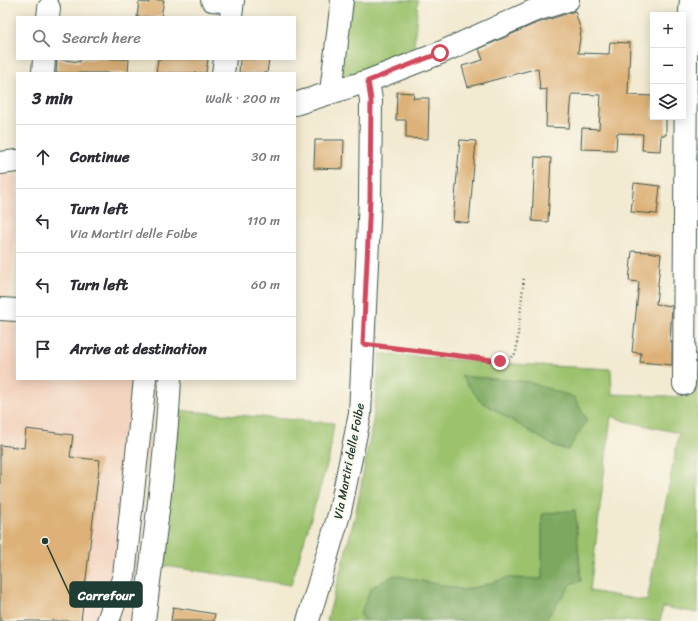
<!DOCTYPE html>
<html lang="en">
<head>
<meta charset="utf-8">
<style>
  body { margin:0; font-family:Sriracha,sans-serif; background:#f7f7f7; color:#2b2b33 }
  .controls { position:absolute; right:12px; top:12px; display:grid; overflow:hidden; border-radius:0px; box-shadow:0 2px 10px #0003 }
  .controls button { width:36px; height:36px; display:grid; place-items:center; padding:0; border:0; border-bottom:1px solid #e1e1e2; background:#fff; color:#2b2b33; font:20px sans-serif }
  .stop { position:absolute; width:12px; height:12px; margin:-9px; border:3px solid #d1495b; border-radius:50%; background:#fff }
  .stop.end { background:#d1495b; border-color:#fff; box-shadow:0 1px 4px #0008 }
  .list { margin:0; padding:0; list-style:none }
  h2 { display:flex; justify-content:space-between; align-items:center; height:52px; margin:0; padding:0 16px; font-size:17px }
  h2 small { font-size:13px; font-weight:400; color:#7c7c81 }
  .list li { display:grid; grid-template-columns:26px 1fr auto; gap:12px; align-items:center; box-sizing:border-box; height:64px; padding:0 16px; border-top:1px solid #e1e1e2 }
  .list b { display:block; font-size:15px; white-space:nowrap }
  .list p { margin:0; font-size:13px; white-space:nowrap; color:#7c7c81 }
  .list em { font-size:13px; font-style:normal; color:#7c7c81 }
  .icon { flex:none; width:22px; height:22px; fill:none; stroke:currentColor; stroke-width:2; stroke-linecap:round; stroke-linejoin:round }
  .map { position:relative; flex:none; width:698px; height:621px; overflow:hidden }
  .search { position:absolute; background:#fff; box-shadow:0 2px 10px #0003; left:16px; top:16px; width:280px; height:44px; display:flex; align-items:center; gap:10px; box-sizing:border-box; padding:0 14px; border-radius:0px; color:#7c7c81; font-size:15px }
  .panel { position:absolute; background:#fff; box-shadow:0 2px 10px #0003; left:16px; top:72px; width:280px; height:308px; border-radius:0px }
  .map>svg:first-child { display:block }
</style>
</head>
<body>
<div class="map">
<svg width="698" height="621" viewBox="0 0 698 621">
  <rect width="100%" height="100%" fill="#fbf7ec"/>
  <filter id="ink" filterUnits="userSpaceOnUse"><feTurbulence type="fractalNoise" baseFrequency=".025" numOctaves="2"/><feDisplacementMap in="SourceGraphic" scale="8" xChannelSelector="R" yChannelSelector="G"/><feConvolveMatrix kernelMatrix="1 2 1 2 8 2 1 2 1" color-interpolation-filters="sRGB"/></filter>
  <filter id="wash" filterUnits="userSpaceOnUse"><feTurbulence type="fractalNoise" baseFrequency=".012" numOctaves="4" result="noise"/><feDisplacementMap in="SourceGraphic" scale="16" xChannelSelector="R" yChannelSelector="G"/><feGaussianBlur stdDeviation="0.9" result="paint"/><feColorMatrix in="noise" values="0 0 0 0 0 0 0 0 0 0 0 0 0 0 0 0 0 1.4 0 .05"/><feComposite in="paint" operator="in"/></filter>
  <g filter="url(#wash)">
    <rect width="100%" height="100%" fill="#f2ead1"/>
    <path fill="#f3d4bf" d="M 0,174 L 17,174 L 17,209 L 9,301 L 17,302 L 17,379 L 157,379 L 130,621 L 0,621 Z"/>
    <path fill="#9cc26d" stroke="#5e8050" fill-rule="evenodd" d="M 347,0 L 418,0 L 414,47 L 339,81 Z
      M 380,354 L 514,364 L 611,369 L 612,394 L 687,397 L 693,371 L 698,372 L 698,613 L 663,607 L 660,621 L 545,621 L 572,583 L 581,581 L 575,510 L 542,514 L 542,579 L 506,578 L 485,585 L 464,590 L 394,575 L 360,614 L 365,621 L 327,621 L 356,512 L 373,421 ZM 462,376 L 528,382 L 567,450 L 554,446 L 480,401 ZM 611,416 L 625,421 L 679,433 L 647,601 L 590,591 Z
      M 175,410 L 334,423 L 329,458 L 291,585 L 159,565 Z"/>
    <path fill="#7da860" stroke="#4e724a" d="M 461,376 L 528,382 L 574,397 L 587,420 L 568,450 L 554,446 L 480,401 Z
      M 575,510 L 581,581 L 572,583 L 545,621 L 365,621 L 360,614 L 371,588 L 394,575 L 464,590 L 485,585 L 506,578 L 542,579 L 542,514 Z"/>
    <g id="blocks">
      <path fill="#ddb177" d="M 149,0 L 164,0 L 161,17 L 137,17 L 139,2 L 149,3 Z
        M 575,11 L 581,31 L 578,53 L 609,54 L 610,42 L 630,43 L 628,95 L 653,96 L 653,117 L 666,117 L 666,135 L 661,135 L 660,151 L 642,150 L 643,134 L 617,133 L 616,150 L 581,149 L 582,128 L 599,129 L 601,95 L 572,94 L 569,128 L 546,127 L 547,89 L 540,90 L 538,68 L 468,87 L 462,66 L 483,60 L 479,49 L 532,25 Z
        M 57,59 L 80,62 L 80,59 L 129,59 L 128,73 L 56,73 Z
        M 158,59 L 208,59 L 206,73 L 156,73 Z
        M 240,59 L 269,59 L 267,73 L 239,73 Z
        M 397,92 L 414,93 L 413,98 L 429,98 L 428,139 L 406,138 L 406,120 L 396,120 Z
        M 315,140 L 344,140 L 343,169 L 314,168 Z
        M 460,140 L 476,141 L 469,223 L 453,221 Z
        M 535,157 L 551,158 L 548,222 L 532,221 Z
        M 634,183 L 660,186 L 657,214 L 631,212 Z
        M 632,251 L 648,252 L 661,254 L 656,304 L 672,306 L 670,341 L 672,341 L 672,365 L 640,362 L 641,353 L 632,352 L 639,282 L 629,281 Z
        M 26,429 L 73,435 L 70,457 L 100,460 L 81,621 L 0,621 L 0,445 L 24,448 Z
        M 173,607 L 215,614 L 214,621 L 171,621 Z"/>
    </g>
  </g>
  <g filter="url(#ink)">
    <use href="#blocks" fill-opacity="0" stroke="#3f574c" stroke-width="1"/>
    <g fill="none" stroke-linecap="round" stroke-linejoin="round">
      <g stroke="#3f574c" stroke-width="24">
        <path id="minor" d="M 212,0 L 221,1
          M 48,17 L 49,8
          M 231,17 L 233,0
          M 43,73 L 44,59
          M 223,73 L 225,59
          M 331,92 L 342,0
          M 295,104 L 368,81 L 440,53 L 533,11 L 568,0
          M 0,163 L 17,161
          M 0,309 L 17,310
          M 684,384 L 686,56 L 691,0
          M 108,621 L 124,576 L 145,379
          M 144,621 C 154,540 166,460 170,379
          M 308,621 L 340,511 L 360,414 L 370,199 L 371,100 L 368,81"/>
      </g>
      <path stroke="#3f574c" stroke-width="2.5" stroke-dasharray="1 3" stroke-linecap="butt" d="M 381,346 L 500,361 L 509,359 L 516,353 L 524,277"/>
      <use href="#minor" stroke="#fff" stroke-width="22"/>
    </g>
  </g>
  <g fill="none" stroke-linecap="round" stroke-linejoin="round" filter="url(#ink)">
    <path stroke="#d1495b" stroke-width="5" d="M 440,53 L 368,81 L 371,100 L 370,199 L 363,344 L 500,361"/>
  </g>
  <g text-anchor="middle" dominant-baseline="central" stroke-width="4" stroke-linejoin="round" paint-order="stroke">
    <g font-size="12" fill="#1f3d34" stroke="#fbf7ec">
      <text transform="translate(349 461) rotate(-79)">Via Martiri delle Foibe</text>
    </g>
  </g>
  <path fill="none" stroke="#1f3d34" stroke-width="1.5" d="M45 541L70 595"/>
  <circle fill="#1f3d34" stroke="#fbf7ec" stroke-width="1.5" cx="45" cy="541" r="4"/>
  <rect fill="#1f3d34" stroke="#1f3d34" stroke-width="1.5" x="70" y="582" width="72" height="25" rx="4"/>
  <g font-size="13" text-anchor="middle" font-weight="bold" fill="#fff">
    <text x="106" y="600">Carrefour</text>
  </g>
</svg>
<div class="controls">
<button>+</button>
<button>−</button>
<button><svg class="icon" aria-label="layers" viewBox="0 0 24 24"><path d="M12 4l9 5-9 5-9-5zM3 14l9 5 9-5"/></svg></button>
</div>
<div class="stop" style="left:440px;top:53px"></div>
<div class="stop end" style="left:500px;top:361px"></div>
<div class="search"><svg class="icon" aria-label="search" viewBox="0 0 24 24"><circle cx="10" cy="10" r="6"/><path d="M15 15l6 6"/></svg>Search here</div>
<section class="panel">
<h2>3 min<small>Walk · 200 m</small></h2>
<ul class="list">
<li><svg class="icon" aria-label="ahead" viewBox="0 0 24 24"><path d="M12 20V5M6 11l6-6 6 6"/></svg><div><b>Continue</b></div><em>30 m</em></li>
<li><svg class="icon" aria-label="left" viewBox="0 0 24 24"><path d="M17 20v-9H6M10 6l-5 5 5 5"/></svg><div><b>Turn left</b><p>Via Martiri delle Foibe</p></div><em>110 m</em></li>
<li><svg class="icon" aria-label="left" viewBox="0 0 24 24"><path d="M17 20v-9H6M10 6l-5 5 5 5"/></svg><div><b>Turn left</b></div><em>60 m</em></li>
<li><svg class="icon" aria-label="arrive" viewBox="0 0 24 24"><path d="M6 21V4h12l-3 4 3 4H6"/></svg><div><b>Arrive at destination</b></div></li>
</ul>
</section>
</div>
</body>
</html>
